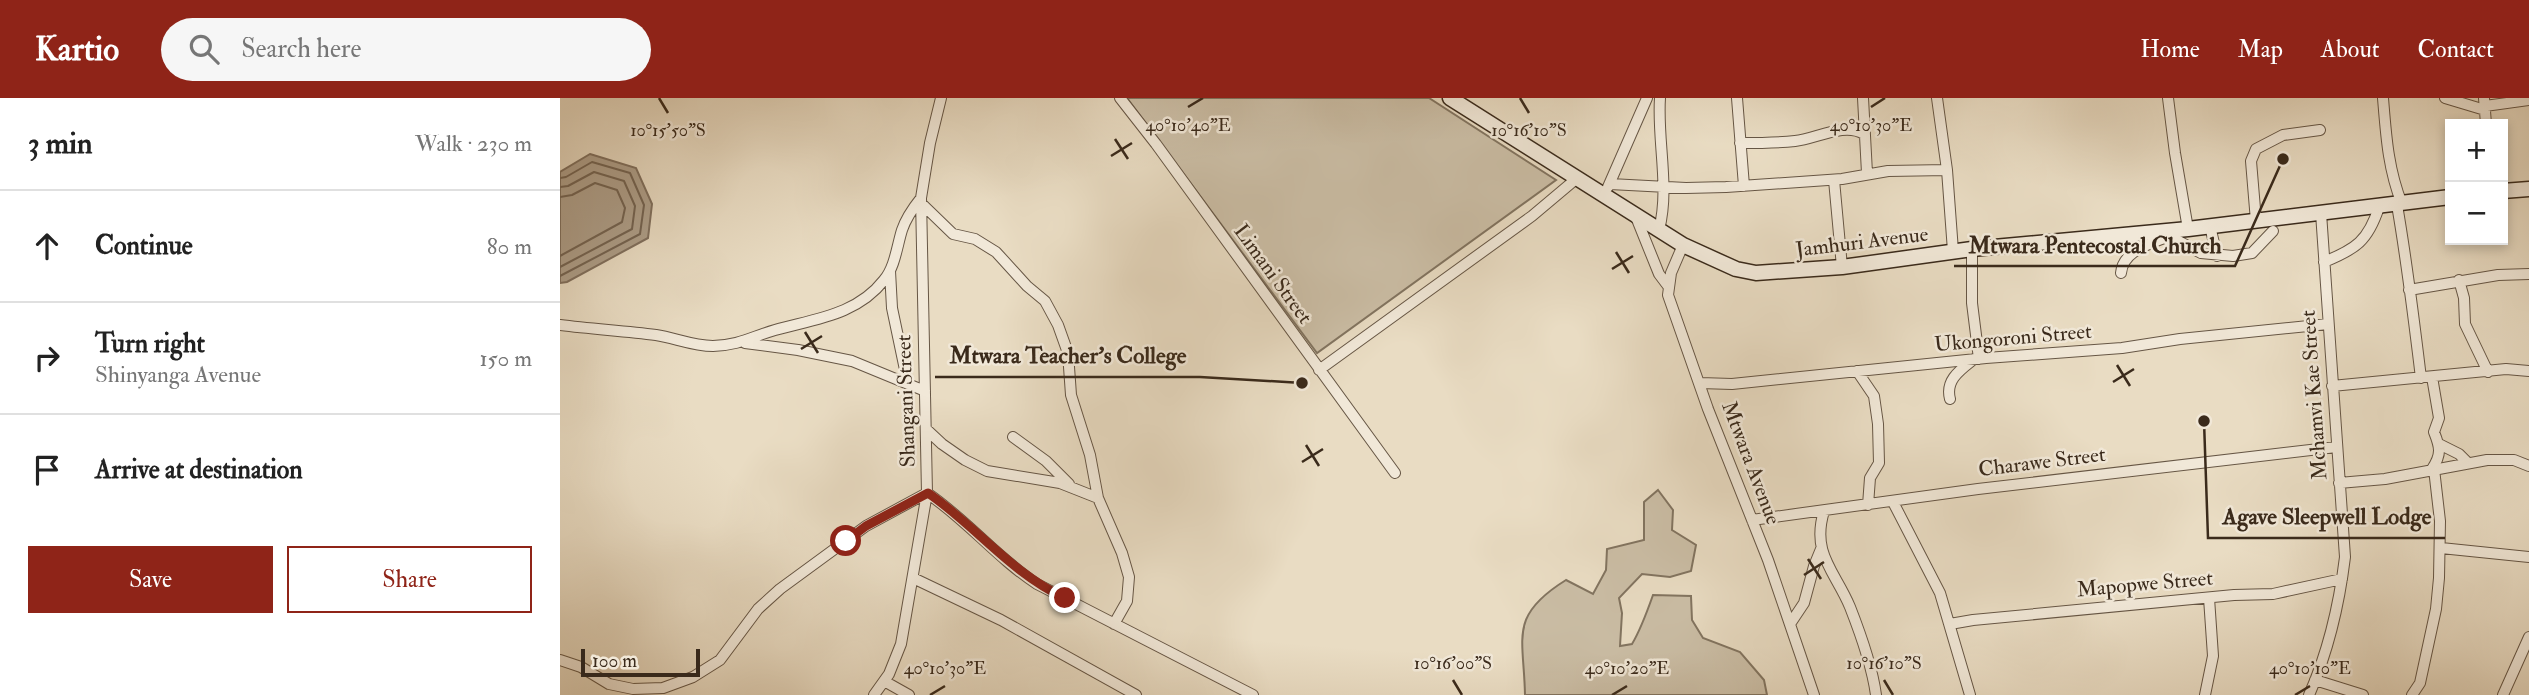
<!DOCTYPE html>
<html lang="en">
<head>
<meta charset="utf-8">
<style>
  body { margin:0; font-family:"IM FELL Double Pica",serif; background:#f6f6f6; color:#222 }
  .controls { position:absolute; right:21px; top:21px; display:grid; overflow:hidden; border-radius:0px; box-shadow:0 4px 10px #0003 }
  .controls button { width:63px; height:63px; display:grid; place-items:center; padding:0; border:0; border-bottom:2px solid #e0e0e0; background:#fff; color:#222; font:35px sans-serif }
  .scale { position:absolute; left:21px; bottom:18px; width:119px; box-sizing:border-box; padding-left:7px; border:4px solid #3a2a1b; border-top:0; font-size:19px; line-height:24px; white-space:nowrap; color:#3a2a1b; -webkit-text-stroke:5px #f1e8d8; paint-order:stroke }
  .stop { position:absolute; width:21px; height:21px; margin:-16px; border:5px solid #8f2418; border-radius:50%; background:#fff }
  .stop.end { background:#8f2418; border-color:#fff; box-shadow:0 2px 7px #0008 }
  .list { margin:0; padding:0; list-style:none }
  h2 { display:flex; justify-content:space-between; align-items:center; height:91px; margin:0; padding:0 28px; font-size:30px }
  h2 small { font-size:23px; font-weight:400; color:#767676 }
  .list li { display:grid; grid-template-columns:46px 1fr auto; gap:21px; align-items:center; box-sizing:border-box; height:112px; padding:0 28px; border-top:2px solid #e0e0e0 }
  .list b { display:block; font-size:26px; white-space:nowrap }
  .list p { margin:0; font-size:23px; white-space:nowrap; color:#767676 }
  .list em { font-size:23px; font-style:normal; color:#767676 }
  .actions { display:flex; gap:14px; padding:21px 28px }
  .actions a { flex:1; padding:16px 0; border:2px solid #8f2418; border-radius:0px; text-align:center; font-size:24px; color:#8f2418 }
  .actions .main { background:#8f2418; color:#fff }
  .icon { flex:none; width:38px; height:38px; fill:none; stroke:currentColor; stroke-width:2; stroke-linecap:round; stroke-linejoin:round }
  .map { position:relative; flex:none; width:1969px; height:597px; overflow:hidden }
  header { display:flex; align-items:center; gap:42px; box-sizing:border-box; height:98px; padding:0 35px; background:#8f2418; color:#fff }
  header strong { font-size:33px }
  nav { display:flex; gap:38px; margin-inline-start:auto; font-size:24px }
  .search { width:490px; height:63px; background:#f6f6f6; display:flex; align-items:center; gap:18px; box-sizing:border-box; padding:0 24px; border-radius:38px; color:#767676; font-size:26px }
  main { display:flex }
  aside { flex:1; background:#fff }
  .map>svg:first-child { display:block }
</style>
</head>
<body>
<header>
<strong>Kartio</strong>
<div class="search"><svg class="icon" aria-label="search" viewBox="0 0 24 24"><circle cx="10" cy="10" r="6"/><path d="M15 15l6 6"/></svg>Search here</div>
<nav><a>Home</a><a>Map</a><a>About</a><a>Contact</a></nav>
</header>
<main>
<aside>
<h2>3 min<small>Walk · 230 m</small></h2>
<ul class="list">
<li><svg class="icon" aria-label="ahead" viewBox="0 0 24 24"><path d="M12 20V5M6 11l6-6 6 6"/></svg><div><b>Continue</b></div><em>80 m</em></li>
<li><svg class="icon" aria-label="right" viewBox="0 0 24 24"><path d="M7 20v-9h11M14 6l5 5-5 5"/></svg><div><b>Turn right</b><p>Shinyanga Avenue</p></div><em>150 m</em></li>
<li><svg class="icon" aria-label="arrive" viewBox="0 0 24 24"><path d="M6 21V4h12l-3 4 3 4H6"/></svg><div><b>Arrive at destination</b></div></li>
</ul>
<div class="actions"><a class="main">Save</a><a>Share</a></div>
</aside>
<div class="map">
<svg width="1969" height="597" viewBox="0 0 1969 597">
  <rect width="100%" height="100%" fill="#e9dcc3"/>
  <filter id="stains"><feTurbulence type="fractalNoise" baseFrequency=".00286" numOctaves="4"/><feColorMatrix values="0 0 0 0 .2 0 0 0 0 .09 0 0 0 0 .02 0 0 0 .5 -.17"/></filter>
  <radialGradient id="worn" r=".72"><stop offset=".6" stop-color="#630" stop-opacity="0"/><stop offset="1" stop-color="#630" stop-opacity=".3"/></radialGradient>
  <path fill="#cbbea6" stroke="#827460" stroke-width="2" d="M 567,0 L 869,0 L 996,82 L 757,255 Z
    M 1098,392 L 1113,412 L 1112,432 L 1136,447 L 1131,473 L 1110,479 L 1082,476 L 1059,500 L 1062,515 L 1060,548 L 1072,546 C 1081,531 1087,514 1093,497 L 1131,498 L 1132,522 L 1143,540 L 1180,554 L 1204,582 L 1207,597 L 965,597 C 964,539 948,518 1006,482 L 1033,496 L 1046,472 L 1047,451 L 1084,442 L 1084,404 Z"/>
  <path fill="#ae9f8a" stroke="#80705e" stroke-width="2" d="M 30,56 L 76,70 L 92,106 L 88,140 L 7,184 L 0,185 L 0,74 Z"/>
  <g fill="none" stroke-linecap="round" stroke-linejoin="round">
    <path stroke="#746452" stroke-width="2" d="M 0,80 L 6,79 L 32,64 L 70,75 L 84,107 L 80,136 L 0,178
      M 0,89 L 8,88 L 34,74 L 64,83 L 75,108 L 72,131 L 0,169
      M 0,99 L 12,97 L 35,85 L 57,92 L 65,110 L 62,124 L 0,158"/>
    <g stroke="#665645" stroke-width="12">
      <path id="street" d="M 560,0 L 596,46 L 835,375
        M 1177,0 L 1184,88
        M 1303,0 L 1307,75
        M 1377,0 L 1387,72 L 1393,153
        M 1608,0 L 1615,55 L 1628,131
        M 1823,0 C 1826,37 1828,71 1842,106
        M 1885,0 L 1925,12
        M 1924,0 L 1926,26
        M 1925,8 L 1969,2
        M 1180,45 C 1198,45 1217,45 1235,43 C 1256,41 1284,24 1304,36
        M 1274,82 L 1282,169
        M 1050,86 L 1126,90 L 1166,89 L 1282,81 L 1328,73 L 1387,72
        M 1048,89 L 1087,0
        M 361,105 L 393,136 L 415,141 L 436,154 L 467,188 L 485,203 L 498,227 L 508,255 L 511,297 L 530,357 L 538,400 L 562,455 L 569,479 L 567,503 L 554,526
        M 1837,107 C 1847,164 1854,222 1861,280
        M 1076,119 L 1099,176 L 1108,188
        M 1696,123 L 1691,63 L 1696,51 L 1723,37 L 1760,32
        M 1650,128 L 1657,158
        M 1099,132 C 1110,89 1097,43 1100,0
        M 1123,147 L 1111,175 L 1108,197 L 1148,311 L 1208,462 L 1254,597
        M 1412,151 L 1412,205 L 1419,261
        M 1764,164 C 1796,151 1808,143 1819,109
        M 330,173 L 332,210 L 348,286
        M 1561,175 C 1563,152 1591,146 1609,138 L 1641,155 L 1673,158 L 1692,155 L 1713,133
        M 1899,182 L 1904,200 L 1905,226 L 1928,274
        M 1849,192 L 1938,177 L 1969,176
        M 0,227 C 32,231 64,233 96,237 C 115,240 133,248 153,248 C 180,247 191,239 215,232 C 254,221 297,217 324,182 C 335,169 337,148 342,132 C 346,120 353,110 361,100
        M 185,245 L 238,252 L 292,263 L 365,293
        M 759,272 L 972,118 L 1016,81
        M 1297,273 L 1314,298 L 1318,326 L 1319,365 L 1310,380 L 1308,407
        M 1140,285 L 1172,286 L 1426,260 L 1562,250 L 1620,241 L 1768,226
        M 1772,288 L 1946,271 L 1969,273
        M 1390,301 C 1385,282 1400,272 1414,261
        M 367,332 L 382,346 L 405,362 L 427,373 L 500,385 L 538,400
        M 453,339 L 486,363 L 509,386
        M 1879,346 L 1899,356 L 1908,365
        M 1872,371 C 1882,356 1880,349 1874,334 L 1879,320 L 1872,279
        M 1779,385 L 1825,381 L 1927,362 L 1954,362 L 1969,368
        M 367,395 C 407,422 437,460 477,486 L 693,597
        M 1333,404 L 1380,495 L 1410,597
        M 1264,413 C 1251,456 1275,473 1290,509 C 1301,537 1312,567 1316,597
        M 1192,422 L 1418,391 L 1776,349
        M 1881,450 L 1969,459
        M 353,480 L 441,522 L 576,597
        M 1230,526 L 1244,505 L 1254,468 L 1261,451
        M 1390,526 L 1413,522 L 1674,497 L 1713,496 L 1782,481
        M 0,562 L 21,569 L 49,586 L 73,591 L 103,590 L 133,579 L 160,562 L 198,511 L 220,491 L 306,428 L 367,395
        M 1755,582 L 1803,597
        M 324,583 L 349,597
        M 314,597 L 329,576 L 341,546 L 367,395 L 361,100 L 370,45 L 381,0
        M 1645,597 L 1653,558 L 1649,500
        M 1749,597 C 1769,552 1779,508 1785,459 L 1761,115
        M 1852,597 L 1860,585 L 1876,511 L 1879,480 L 1880,423 L 1874,371
        M 1943,597 L 1969,539"/>
    </g>
    <g stroke="#3a2a1b" stroke-width="17">
      <path id="secondary" d="M 890,0 L 1123,147 L 1176,171 L 1196,175 L 1282,169 L 1412,151 L 1628,131 L 1890,99
        M 1943,93 L 1969,91"/>
    </g>
    <use href="#street" stroke="#f1e8d8" stroke-width="10"/>
    <use href="#secondary" stroke="#f1e8d8" stroke-width="14"/>
  </g>
  <g fill="none" stroke-linecap="round" stroke-linejoin="round">
    <path stroke="#8f2418" stroke-width="9" d="M 286,443 L 306,428 L 368,395 C 416,428 451,475 505,500"/>
  </g>
  <path fill="none" stroke="#3a2a1b" stroke-width="2.5" d="M 99,0 L 108,15M 960,0 L 969,15M 628,9 L 643,0M 1311,9 L 1325,0M 555,41 L 568,61M 551,58 L 572,45M 1056,154 L 1069,175M 1052,171 L 1073,158M 245,234 L 258,255M 241,251 L 262,238M 1557,267 L 1570,288M 1553,284 L 1574,271M 746,347 L 759,368M 742,364 L 763,351M 1248,461 L 1261,481M 1244,477 L 1264,464M 893,582 L 902,597M 1324,582 L 1333,597M 370,597 L 385,588M 1052,597 L 1067,588M 1735,597 L 1750,588"/>
  <g text-anchor="middle" dominant-baseline="central" stroke-width="5" stroke-linejoin="round" paint-order="stroke">
    <g font-size="21" fill="#3a2a1b" stroke="#f1e8d8">
      <text transform="translate(1302 144) rotate(-7)">Jamhuri Avenue</text>
      <text transform="translate(713 176) rotate(54)">Limani Street</text>
      <text transform="translate(1453 240) rotate(-5)">Ukongoroni Street</text>
      <text transform="translate(1754 297) rotate(-94)">Mchamvi Kae Street</text>
      <text transform="translate(346 303) rotate(-92)">Shangani Street</text>
      <text transform="translate(1482 364) rotate(-7)">Charawe Street</text>
      <text transform="translate(1191 365) rotate(69)">Mtwara Avenue</text>
      <text transform="translate(1585 486) rotate(-5)">Mapopwe Street</text>
    </g>
  </g>
  <g font-size="18" text-anchor="middle" fill="#3a2a1b" stroke="#f1e8d8" stroke-width="5" stroke-linejoin="round" paint-order="stroke">
    <text x="1311" y="33">40°10'30"E</text>
    <text x="628" y="33">40°10'40"E</text>
    <text x="969" y="38">10°16'10"S</text>
    <text x="108" y="38">10°15'50"S</text>
    <text x="893" y="571">10°16'00"S</text>
    <text x="1324" y="571">10°16'10"S</text>
    <text x="385" y="576">40°10'30"E</text>
    <text x="1067" y="576">40°10'20"E</text>
    <text x="1750" y="576">40°10'10"E</text>
  </g>
  <path fill="none" stroke="#3a2a1b" stroke-width="2.5" d="M1723 61L1675 168H1394M742 285L640 279H375M1644 323L1648 440H1885"/>
  <g fill="#3a2a1b" stroke="#f1e8d8" stroke-width="2.5">
    <circle cx="1723" cy="61" r="7"/>
    <circle cx="742" cy="285" r="7"/>
    <circle cx="1644" cy="323" r="7"/>
  </g>
  <g font-size="23" text-anchor="middle" font-weight="bold" fill="#3a2a1b" stroke="#f1e8d8" stroke-width="5" stroke-linejoin="round" paint-order="stroke">
    <text x="1535" y="155">Mtwara Pentecostal Church</text>
    <text x="508" y="265">Mtwara Teacher's College</text>
    <text x="1767" y="426">Agave Sleepwell Lodge</text>
  </g>
  <rect width="100%" height="100%" filter="url(#stains)"/>
  <rect width="100%" height="100%" fill="url(#worn)"/>
</svg>
<div class="controls">
<button>+</button>
<button>−</button>
</div>
<div class="scale">100 m</div>
<div class="stop" style="left:286px;top:443px"></div>
<div class="stop end" style="left:505px;top:500px"></div>
</div>
</main>
</body>
</html>
